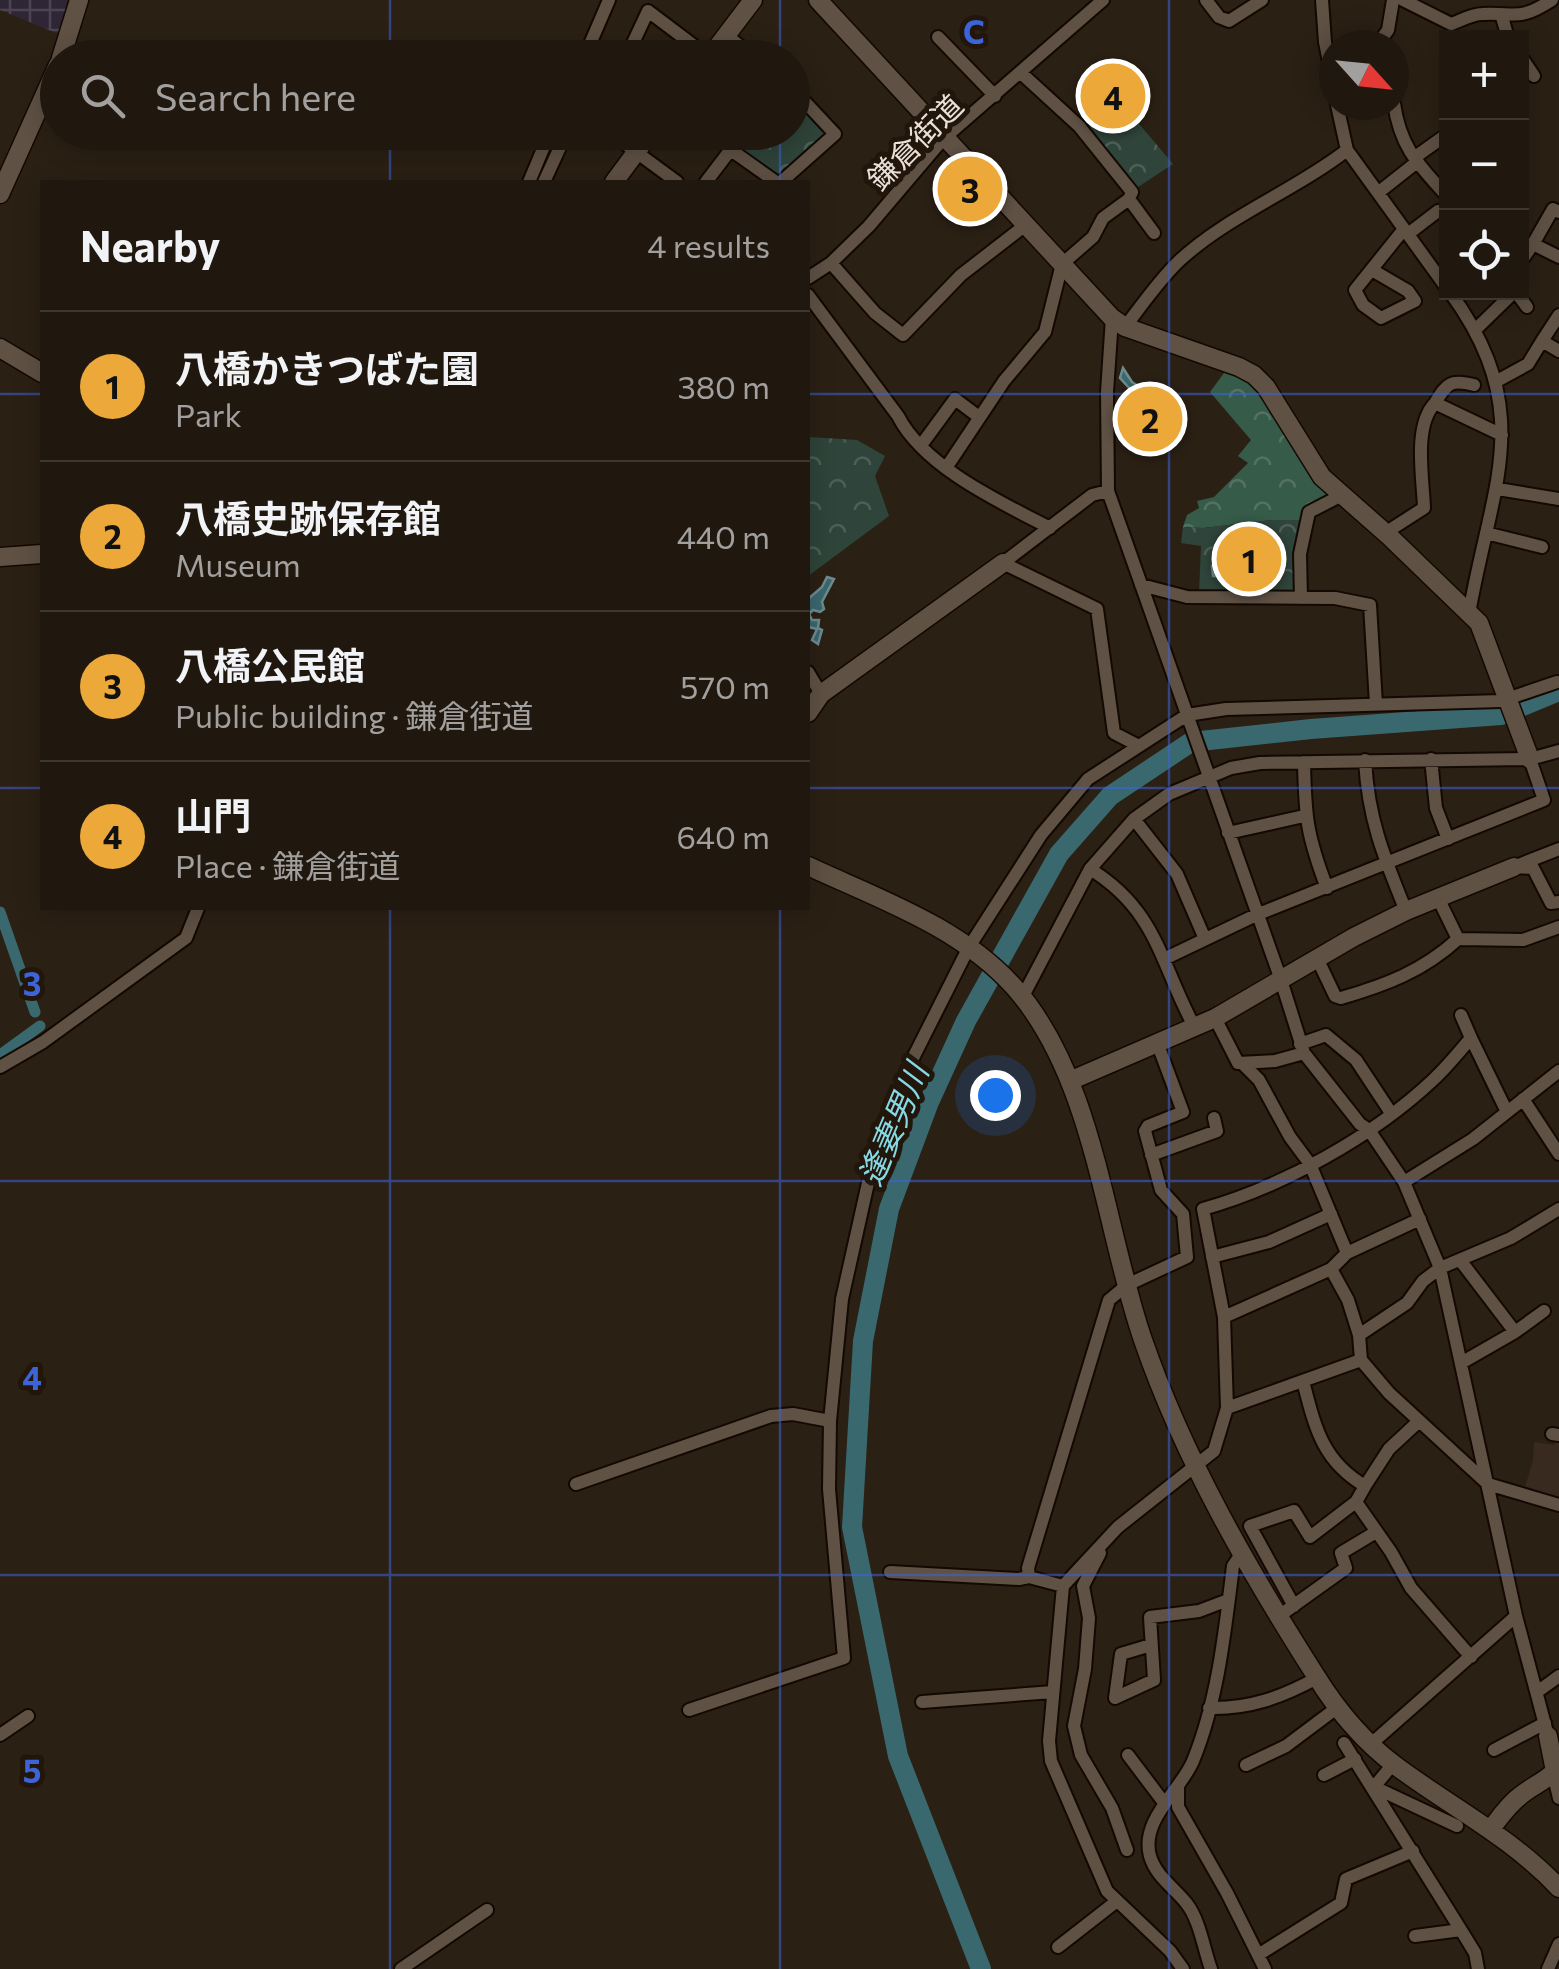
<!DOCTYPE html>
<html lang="en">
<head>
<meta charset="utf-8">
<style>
  body { margin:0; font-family:Commissioner,"Noto Sans JP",sans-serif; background:#282118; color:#f1f3f6 }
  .controls { position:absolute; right:30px; top:30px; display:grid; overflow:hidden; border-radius:0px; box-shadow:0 5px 25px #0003 }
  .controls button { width:90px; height:90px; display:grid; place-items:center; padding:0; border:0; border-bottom:2px solid #3d372f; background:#20180f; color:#f1f3f6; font:50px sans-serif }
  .compass { position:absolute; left:1319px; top:30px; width:90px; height:90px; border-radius:50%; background:#20180f; box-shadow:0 5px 25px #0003; rotate:117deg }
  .you { position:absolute; left:995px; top:1095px; width:35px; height:35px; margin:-25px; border:8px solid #fff; border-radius:50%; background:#1a73e8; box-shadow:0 0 0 15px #1a73e833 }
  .badge { display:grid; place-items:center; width:65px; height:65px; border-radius:50%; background:#eca93a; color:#111; font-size:32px; font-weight:700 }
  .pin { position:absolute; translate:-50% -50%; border:5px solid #fff; box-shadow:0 2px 10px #0006 }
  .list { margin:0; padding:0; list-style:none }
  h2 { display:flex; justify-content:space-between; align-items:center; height:130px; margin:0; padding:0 40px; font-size:42px }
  h2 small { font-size:32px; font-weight:400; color:#a2a09e }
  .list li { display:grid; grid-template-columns:65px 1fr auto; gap:30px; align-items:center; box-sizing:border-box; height:150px; padding:0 40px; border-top:2px solid #3d372f }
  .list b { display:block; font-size:38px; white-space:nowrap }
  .list p { margin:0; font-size:32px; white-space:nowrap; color:#a2a09e }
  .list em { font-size:32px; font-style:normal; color:#a2a09e }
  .icon { flex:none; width:55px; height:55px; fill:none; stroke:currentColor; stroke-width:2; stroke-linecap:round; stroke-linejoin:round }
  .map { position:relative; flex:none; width:1559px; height:1969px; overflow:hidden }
  .search { position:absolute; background:#20180f; box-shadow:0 5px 25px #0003; left:40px; top:40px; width:770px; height:110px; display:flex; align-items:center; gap:25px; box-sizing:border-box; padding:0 35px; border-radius:55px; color:#a2a09e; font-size:38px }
  .panel { position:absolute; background:#20180f; box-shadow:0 5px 25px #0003; left:40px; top:180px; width:770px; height:730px; border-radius:0px }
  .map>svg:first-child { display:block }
</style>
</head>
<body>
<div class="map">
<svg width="1559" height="1969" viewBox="0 0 1559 1969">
  <defs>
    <pattern id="industrial-grid" width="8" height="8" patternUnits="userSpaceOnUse" patternTransform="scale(2.5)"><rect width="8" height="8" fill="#2e2535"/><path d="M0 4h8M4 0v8" fill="none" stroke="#4c4452"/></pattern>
    <pattern id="forest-crowns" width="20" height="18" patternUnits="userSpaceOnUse" patternTransform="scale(2.5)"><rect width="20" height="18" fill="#365b49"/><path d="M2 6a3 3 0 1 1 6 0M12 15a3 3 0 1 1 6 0" fill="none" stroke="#537263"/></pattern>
    <pattern id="park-crowns" width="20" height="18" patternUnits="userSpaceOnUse" patternTransform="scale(2.5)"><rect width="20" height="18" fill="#2f443a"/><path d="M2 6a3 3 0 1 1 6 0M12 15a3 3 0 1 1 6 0" fill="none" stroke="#4d5f56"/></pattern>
  </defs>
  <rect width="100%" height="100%" fill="#2b2014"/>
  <path fill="#392a1f" d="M 1557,1437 L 1559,1437 L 1559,1501 L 1524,1490 L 1533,1461 L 1534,1442 L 1554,1445 Z"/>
  <path fill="url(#industrial-grid)" d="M 0,0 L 71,0 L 61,35 L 0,10 Z"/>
  <path fill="url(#forest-crowns)" d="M 1227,369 C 1270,383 1277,427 1301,459 C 1310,472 1322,484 1333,496 L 1304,520 L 1273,520 L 1203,528 L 1183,527 L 1187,515 L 1199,508 L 1197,501 L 1214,497 L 1248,463 L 1238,456 L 1251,440 L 1210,392 Z"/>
  <path fill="url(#park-crowns)" d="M 793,94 L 825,130 L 825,134 L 782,175 L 777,176 L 742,149 L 742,144 L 750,133 L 792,132 Z
    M 1112,106 L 1117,112 L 1124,106 L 1173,164 L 1135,189 L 1088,125 Z
    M 808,437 L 857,440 L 885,456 L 875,476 L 889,516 L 808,576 Z
    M 1273,520 L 1304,520 L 1298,588 L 1293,594 L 1199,594 L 1201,546 L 1181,543 L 1183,527 L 1203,528 Z"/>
  <path fill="#3a686f" stroke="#6e8c8f" stroke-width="2.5" d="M 1123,368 L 1132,382 L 1144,390 L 1130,396 L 1123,420 L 1129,422 L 1141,403 L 1148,400 L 1145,410 L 1128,433 L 1123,427 L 1116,426 L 1116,407 L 1125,401 L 1130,389 L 1120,378 Z
    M 1255,545 L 1279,555 L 1284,563 L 1281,573 L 1269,579 L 1267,571 L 1271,565 L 1266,559 L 1259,574 L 1242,580 L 1213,576 L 1212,566 C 1229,566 1252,566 1255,545 Z
    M 827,577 L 834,579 L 822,602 L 824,609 L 820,612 L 813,610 L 809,614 L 812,620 L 819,620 L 818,628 L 822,630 L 818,644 L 812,640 L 817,629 L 808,627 L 808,599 L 822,587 Z"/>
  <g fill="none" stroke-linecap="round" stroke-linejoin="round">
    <path stroke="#3a686f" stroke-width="11" d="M 0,912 L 35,1012
      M 0,1055 L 40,1026"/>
    <path stroke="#3a686f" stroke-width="20" d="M 981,1969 L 898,1756 L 852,1527 L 863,1341 L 889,1209 L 929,1102 L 966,1021 L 1059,854 L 1110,796 L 1191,742 L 1311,729 L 1501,715 L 1559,691"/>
    <g stroke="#130902" stroke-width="16">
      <path id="street" d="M 1206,0 L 1219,17 L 1229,21 L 1262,0
        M 1322,0 L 1325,42 L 1334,87
        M 1403,0 L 1451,24 C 1460,21 1472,14 1482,14 C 1516,12 1518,22 1552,0
        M 1502,17 L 1508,38
        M 726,35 L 755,58
        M 938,37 L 995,96
        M 1377,45 L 1388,30 L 1393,0
        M 584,58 L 609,0
        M 626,58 L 648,11 L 709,57
        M 1522,58 L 1534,76
        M 1021,73 L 1079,126 L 1132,192 L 1129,199 L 1154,233
        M 1394,103 C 1400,147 1418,164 1446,195
        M 1337,105 L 1347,150 L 1446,287
        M 609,132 L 677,182
        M 731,150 L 776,182
        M 529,182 L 550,132
        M 544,182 L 567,132
        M 706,182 L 744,132
        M 781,182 L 835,134 L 792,88
        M 1379,192 L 1417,162 L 1418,155 L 1446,135
        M 1408,234 L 1438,211
        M 1533,244 L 1553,209 L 1559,212
        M 1522,260 L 1533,244 L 1559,257
        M 831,263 L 875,313 L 903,335 L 961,275 L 1027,224
        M 1372,270 L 1408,291 L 1415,301 L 1381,318 L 1363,305 L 1355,290 L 1404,229
        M 808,278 L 831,263 L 869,226 L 942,140 L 1103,0
        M 1450,292 C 1538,413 1491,485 1469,614
        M 1516,292 L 1527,307
        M 808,295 L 898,416 C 924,467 1000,502 1050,528
        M 1559,315 L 1542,341 L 1559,351
        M 1112,318 L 1107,392 L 1108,491 L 1281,980 L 1304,1053 L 1360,1124 L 1369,1130 L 1404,1182 L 1440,1268 L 1516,1616 L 1548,1736
        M 1125,327 C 1142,305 1159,280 1179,261 C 1227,216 1296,190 1347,150
        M 1475,330 L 1514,292
        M 1497,381 L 1528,364 L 1542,341
        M 1474,385 C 1451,379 1447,383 1435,403 L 1502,435
        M 922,444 L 955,399 L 979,417
        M 946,468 L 1004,381 L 1045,332 L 1062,264 L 1093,237 L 1103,218 L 1129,199
        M 1498,489 L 1559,499
        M 1108,491 L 1092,495 L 1003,563 L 1097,609 L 1114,733 L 1137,745
        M 1385,533 L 1424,508 C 1423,478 1413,426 1435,403
        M 1486,533 L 1542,547
        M 1141,585 L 1187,597 L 1335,598 L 1370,605 L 1376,704
        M 1301,598 L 1300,554 L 1309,512 L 1342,495
        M 808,672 L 821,694
        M 1431,759 L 1436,808 L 1448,839
        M 1365,760 C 1368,819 1384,857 1406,911
        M 1304,762 C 1305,817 1307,836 1327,888
        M 1134,819 L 1177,874 L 1205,939
        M 1228,833 L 1304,816
        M 1521,864 L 1559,849
        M 1514,867 L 1533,868 L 1551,903 L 1559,902
        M 1090,869 C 1158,911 1160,964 1195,1028
        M 1438,898 L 1458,939
        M 1317,958 L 1335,996 L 1341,998 C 1386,985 1423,971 1458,939 L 1523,940 L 1559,927
        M 1164,959 L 1256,915 L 1544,800 L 1530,759
        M 1022,998 L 1090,869 L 1134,819 L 1169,794 L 1231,768 L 1260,763 L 1530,759 L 1559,751
        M 1215,1018 L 1238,1063 L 1275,1061 L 1304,1053
        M 1471,1038 L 1507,1112
        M 1300,1044 L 1326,1035 L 1356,1060 L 1391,1113
        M 1244,1065 L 1259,1080 L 1290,1137 L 1310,1164 L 1347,1253
        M 0,1067 L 43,1042 L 186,938 L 198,908
        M 1523,1099 L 1559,1154
        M 1151,1155 L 1217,1131 L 1214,1118
        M 1404,1182 L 1473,1139 L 1559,1071
        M 1212,1257 L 1269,1242 L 1331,1214
        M 1460,1260 L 1515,1332
        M 1331,1269 L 1348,1300 L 1359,1335 L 1361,1360 L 1389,1393 L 1488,1484 L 1559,1505
        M 1224,1317 L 1331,1269 L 1347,1253 L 1420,1219
        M 1359,1335 L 1407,1303 L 1423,1281 L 1440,1268 L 1511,1238 L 1559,1209
        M 1461,1363 L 1515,1332 L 1544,1311
        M 1303,1381 C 1315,1427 1322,1461 1365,1486 L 1356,1502 L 1391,1552 L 1411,1588 L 1471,1657
        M 1227,1408 L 1361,1360
        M 1552,1434 L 1559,1435
        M 576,1484 L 771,1416 L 793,1414 L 830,1421
        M 1365,1486 L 1389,1449 L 1418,1422
        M 1100,1553 L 1083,1586 L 1089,1618 L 1085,1669 L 1074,1726 L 1081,1755 L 1112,1808 L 1127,1850
        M 890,1572 L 1019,1579 L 1029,1577
        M 1063,1586 L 1029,1577 L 1028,1568 L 1109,1300 L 1127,1285 L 1187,1257 L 1183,1214 L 1161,1190 L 1145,1131 L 1148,1126 L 1183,1112 L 1158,1045
        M 1294,1606 L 1250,1526 L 1294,1511 L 1310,1537 L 1357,1501
        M 1279,1616 L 1346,1568 L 1341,1553 L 1376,1532
        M 1151,1645 L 1121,1654 L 1115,1698 L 1154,1680 L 1150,1617 L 1199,1611 L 1228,1600
        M 1537,1692 L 1559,1676
        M 922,1702 L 1053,1692
        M 1209,1708 C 1250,1709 1282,1697 1317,1678
        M 689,1710 L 844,1658 L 829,1489 L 830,1421 L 842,1299 L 870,1174 L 914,1056 L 969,947 L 1041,835 L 1088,779 L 1187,715 L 1226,709 L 1501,701 L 1557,682
        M 0,1735 L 28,1716
        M 1344,1743 L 1464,1935 L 1475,1953 L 1478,1969
        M 1371,1744 L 1516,1616
        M 1494,1750 L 1545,1723
        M 1128,1755 L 1165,1804
        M 1393,1764 L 1374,1787 L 1457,1826
        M 1246,1765 L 1286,1746 L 1338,1707
        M 1553,1773 L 1559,1798
        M 1324,1775 L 1355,1759
        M 1178,1787 L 1178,1807 L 1227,1893 L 1265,1969
        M 1415,1936 L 1461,1930
        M 1058,1947 L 1117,1901
        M 1258,1955 L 1341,1903 L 1346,1879 L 1413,1851
        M 401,1969 L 487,1910
        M 1183,1969 L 1170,1951 L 1107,1891 L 1051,1761 L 1049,1741 L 1063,1586 L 1118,1527 L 1214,1451 L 1227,1408 L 1224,1317 L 1203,1209 C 1282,1187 1374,1136 1434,1079 C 1447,1067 1459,1052 1471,1038 L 1461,1015
        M 1211,1969 C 1204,1950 1200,1921 1187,1904 C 1175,1888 1156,1877 1150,1856 C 1140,1820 1181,1790 1193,1761 C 1218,1700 1225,1630 1233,1566 L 1242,1553
        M 1548,1969 L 1559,1944"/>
    </g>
    <g stroke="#130902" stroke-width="21">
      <path id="secondary" d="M 818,0 L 1112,318 L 1125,327 L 1239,367 L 1254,375 L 1266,387 L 1322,477 L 1390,537 L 1479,623 L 1530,759
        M 61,58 L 79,0
        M 709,58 L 753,0
        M 614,182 L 651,132
        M 0,194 L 58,65
        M 0,348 L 42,373
        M 0,557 L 42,554
        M 808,713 L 821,694 L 1003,563
        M 808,866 C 879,899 961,927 1015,988 C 1095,1080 1104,1227 1143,1340 C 1184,1459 1249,1571 1316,1676 C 1337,1710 1364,1742 1396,1766 C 1451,1807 1511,1837 1559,1888
        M 1072,1080 L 1215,1018 L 1354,937 L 1406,911 L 1514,867
        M 1491,1829 C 1500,1817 1508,1805 1520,1796 C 1532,1786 1544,1782 1555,1771 L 1548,1736"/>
    </g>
    <use href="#street" stroke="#5f5144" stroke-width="12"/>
    <use href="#secondary" stroke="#5f5144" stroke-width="18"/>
  </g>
  <path fill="none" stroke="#3c64d8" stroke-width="2.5" stroke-opacity="0.55" d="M 390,0 L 390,58M 780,0 L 780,58M 1169,0 L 1169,1969M 390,132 L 390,182M 780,132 L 780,182M 0,394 L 42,394M 808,394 L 1559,394M 0,788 L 42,788M 808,788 L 1559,788M 390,908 L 390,1969M 780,908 L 780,1969M 0,1181 L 1559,1181M 0,1575 L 1559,1575"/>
  <g text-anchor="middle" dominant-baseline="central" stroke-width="10" stroke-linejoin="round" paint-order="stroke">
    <g font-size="30" fill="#e9e1d9" stroke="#22160b">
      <text transform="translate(914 141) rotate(-45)">鎌倉街道</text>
    </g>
    <g font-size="32" font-style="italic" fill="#87d8e5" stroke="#22160b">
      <text transform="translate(892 1124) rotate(-67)">逢妻男川</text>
    </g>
  </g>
  <g font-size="32" text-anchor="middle" font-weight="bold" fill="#3c64d8" stroke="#22160b" stroke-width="10" stroke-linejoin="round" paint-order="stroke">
    <text x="974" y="44">C</text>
    <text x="32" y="996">3</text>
    <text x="32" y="1390">4</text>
    <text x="32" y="1783">5</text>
  </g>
</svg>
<div class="controls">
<button>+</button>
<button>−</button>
<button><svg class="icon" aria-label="locate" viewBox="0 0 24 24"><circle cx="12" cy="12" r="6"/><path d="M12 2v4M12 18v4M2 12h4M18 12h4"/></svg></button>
</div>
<svg class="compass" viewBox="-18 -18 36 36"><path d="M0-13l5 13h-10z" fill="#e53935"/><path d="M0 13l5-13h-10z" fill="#a2a09e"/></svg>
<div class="you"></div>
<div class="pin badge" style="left:1249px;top:559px">1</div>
<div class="pin badge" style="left:1150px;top:419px">2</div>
<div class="pin badge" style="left:970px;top:189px">3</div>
<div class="pin badge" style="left:1113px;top:96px">4</div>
<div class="search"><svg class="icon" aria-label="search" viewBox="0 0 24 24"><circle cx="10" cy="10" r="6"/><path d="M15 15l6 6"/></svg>Search here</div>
<section class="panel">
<h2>Nearby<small>4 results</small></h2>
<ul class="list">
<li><span class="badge">1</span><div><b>八橋かきつばた園</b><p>Park</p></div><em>380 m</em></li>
<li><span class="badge">2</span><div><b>八橋史跡保存館</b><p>Museum</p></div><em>440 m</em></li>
<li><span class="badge">3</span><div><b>八橋公民館</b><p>Public building · 鎌倉街道</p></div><em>570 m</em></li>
<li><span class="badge">4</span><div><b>山門</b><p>Place · 鎌倉街道</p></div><em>640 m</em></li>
</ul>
</section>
</div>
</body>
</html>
